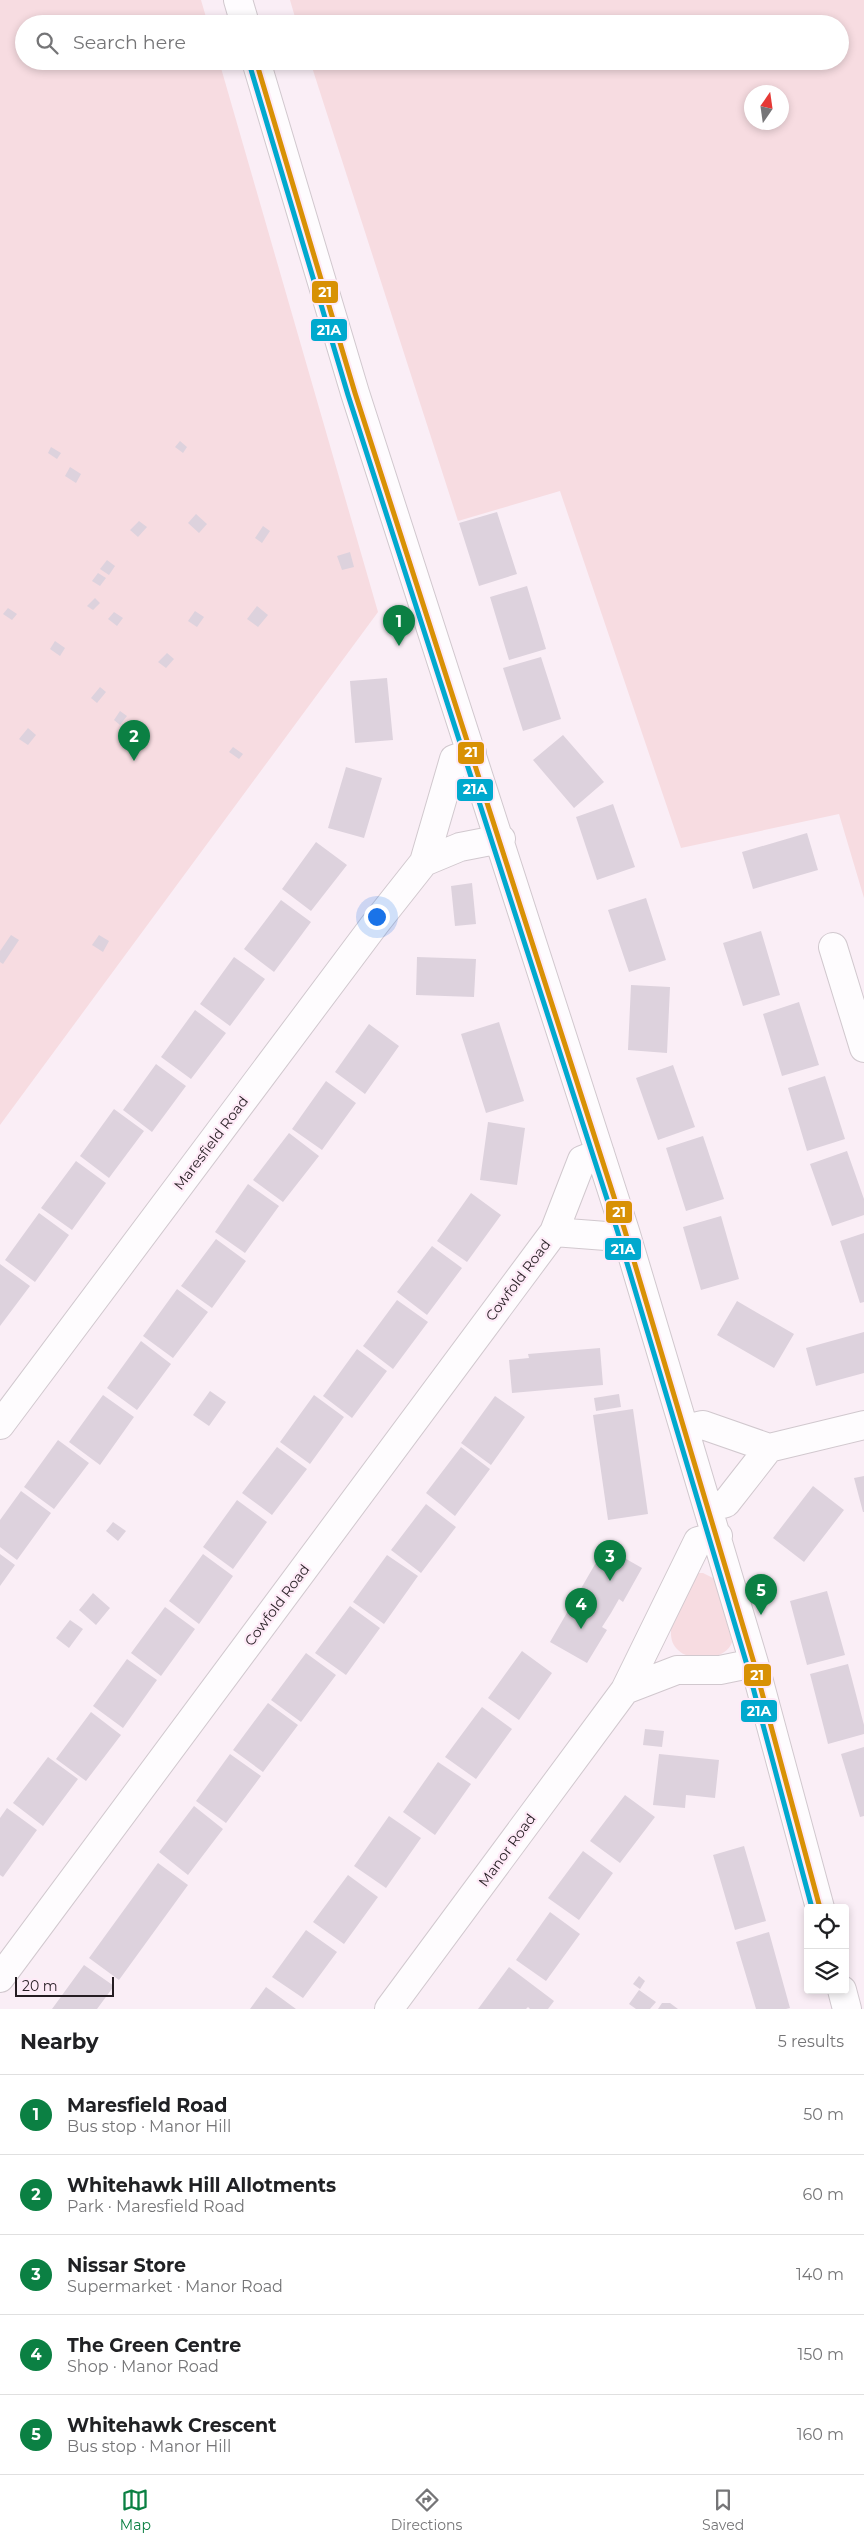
<!DOCTYPE html>
<html lang="en">
<head>
<meta charset="utf-8">
<style>
  body { margin:0; font-family:Montserrat,sans-serif; background:#f2f2f2; color:#202124 }
  .controls { position:absolute; right:15px; bottom:15px; display:grid; overflow:hidden; border-radius:5px; box-shadow:0 2px 8px #0003 }
  .controls button { width:45px; height:45px; display:grid; place-items:center; padding:0; border:0; border-bottom:1px solid #e0e0e0; background:#fff; color:#202124; font:25px sans-serif }
  .compass { position:absolute; left:744px; top:85px; width:45px; height:45px; border-radius:50%; background:#fff; box-shadow:0 2px 8px #0003; rotate:13deg }
  .scale { position:absolute; left:15px; bottom:12px; width:99px; box-sizing:border-box; padding-left:5px; border:2px solid #251d22; border-top:0; font-size:14px; line-height:18px; white-space:nowrap; color:#251d22; -webkit-text-stroke:4px #feeaf7; paint-order:stroke }
  .you { position:absolute; left:376px; top:916px; width:18px; height:18px; margin:-12px; border:4px solid #fff; border-radius:50%; background:#1a73e8; box-shadow:0 0 0 8px #1a73e833 }
  .badge { display:grid; place-items:center; width:32px; height:32px; border-radius:50%; background:#0b8043; color:#fff; font-size:16px; font-weight:700 }
  .pin { position:absolute; translate:-50% -41px; filter:drop-shadow(0 1px 2px #0008) }
  .pin::after { content:''; position:absolute; top:26px; width:18px; height:15px; background:inherit; clip-path:polygon(0 0,100% 0,50% 100%) }
  .list { margin:0; padding:0; list-style:none }
  h2 { display:flex; justify-content:space-between; align-items:center; height:65px; margin:0; padding:0 20px; font-size:21px }
  h2 small { font-size:16px; font-weight:400; color:#757577 }
  .list li { display:grid; grid-template-columns:32px 1fr auto; gap:15px; align-items:center; box-sizing:border-box; height:80px; padding:0 20px; border-top:1px solid #e0e0e0 }
  .list b { display:block; font-size:19px; white-space:nowrap }
  .list p { margin:0; font-size:16px; white-space:nowrap; color:#757577 }
  .list em { font-size:16px; font-style:normal; color:#757577 }
  .icon { flex:none; width:28px; height:28px; fill:none; stroke:currentColor; stroke-width:2; stroke-linecap:round; stroke-linejoin:round }
  .map { position:relative; flex:none; width:864px; height:2009px; overflow:hidden }
  .search { position:absolute; background:#fff; box-shadow:0 2px 8px #0003; left:15px; right:15px; top:15px; height:55px; display:flex; align-items:center; gap:12px; box-sizing:border-box; padding:0 18px; border-radius:28px; color:#757577; font-size:19px }
  .sheet { height:465px; background:#fff }
  nav { display:flex; justify-content:space-around; align-items:center; box-sizing:border-box; height:70px; border-top:1px solid #e0e0e0; background:#fff; font-size:14px; color:#757577 }
  nav a { display:grid; justify-items:center; gap:2px }
  nav .on { color:#0b8043 }
  .map>svg:first-child { display:block }
</style>
</head>
<body>
<div class="map">
<svg width="864" height="2009" viewBox="0 0 864 2009">
  <rect width="100%" height="100%" fill="#faeef6"/>
  <path fill="#f7dce1" fill-rule="evenodd" d="M 0,0 L 201,0 L 208,24 L 24,24 L 24,61 L 219,61 L 378,612 L 0,1125 Z
    M 290,0 L 864,0 L 864,898 L 839,814 L 681,848 L 560,491 L 458,521 L 310,61 L 840,61 L 840,24 L 297,24 ZM 782,92 L 782,122 L 752,122 L 752,92 Z
    M 698,1573 L 703,1573 L 715,1579 L 732,1642 C 725,1665 670,1665 671,1633 C 671,1615 685,1595 692,1578 Z"/>
  <path fill="#ddd2dd" d="M 180,441 L 187,447 L 183,453 L 175,447 Z
    M 51,447 L 61,453 L 57,459 L 48,453 Z
    M 70,467 L 81,474 L 76,483 L 65,476 Z
    M 497,512 L 517,574 L 479,586 L 459,523 Z
    M 196,514 L 207,524 L 199,533 L 188,523 Z
    M 139,521 L 147,527 L 138,537 L 130,530 Z
    M 263,526 L 270,531 L 262,543 L 255,538 Z
    M 350,552 L 354,567 L 342,570 L 337,556 Z
    M 107,560 L 115,566 L 109,575 L 100,569 Z
    M 98,573 L 106,578 L 100,586 L 92,581 Z
    M 527,586 L 546,649 L 509,660 L 490,597 Z
    M 95,598 L 100,603 L 93,610 L 87,606 Z
    M 257,606 L 268,615 L 258,627 L 247,619 Z
    M 8,608 L 17,614 L 12,620 L 3,614 Z
    M 195,611 L 204,617 L 197,627 L 188,621 Z
    M 114,612 L 123,618 L 117,626 L 108,619 Z
    M 55,641 L 65,648 L 60,656 L 50,649 Z
    M 167,653 L 174,659 L 166,668 L 158,662 Z
    M 541,657 L 561,719 L 523,731 L 503,668 Z
    M 387,678 L 393,740 L 355,743 L 350,681 Z
    M 100,687 L 106,692 L 97,703 L 91,698 Z
    M 120,711 L 127,716 L 120,725 L 114,720 Z
    M 28,728 L 36,735 L 28,745 L 19,739 Z
    M 563,735 L 604,782 L 574,808 L 533,760 Z
    M 233,747 L 243,754 L 239,759 L 229,752 Z
    M 346,767 L 382,778 L 364,838 L 328,828 Z
    M 613,804 L 635,867 L 597,880 L 576,817 Z
    M 807,833 L 818,870 L 753,889 L 742,852 Z
    M 316,842 L 347,865 L 311,911 L 282,889 Z
    M 472,883 L 476,924 L 455,926 L 451,886 Z
    M 646,898 L 666,960 L 629,972 L 608,910 Z
    M 281,900 L 311,922 L 274,972 L 244,949 Z
    M 761,931 L 780,995 L 743,1006 L 723,943 Z
    M 11,935 L 19,940 L 3,964 L 0,962 L 0,951 Z
    M 99,935 L 109,941 L 103,952 L 92,945 Z
    M 234,957 L 265,979 L 230,1026 L 200,1004 Z
    M 417,957 L 476,959 L 474,997 L 416,995 Z
    M 631,985 L 670,987 L 667,1053 L 628,1050 Z
    M 799,1002 L 819,1065 L 782,1076 L 763,1014 Z
    M 195,1010 L 226,1033 L 191,1079 L 161,1057 Z
    M 499,1022 L 524,1101 L 486,1113 L 461,1034 Z
    M 369,1024 L 399,1046 L 365,1094 L 335,1072 Z
    M 156,1064 L 186,1086 L 152,1132 L 123,1110 Z
    M 673,1065 L 695,1127 L 658,1140 L 636,1078 Z
    M 825,1076 L 845,1139 L 807,1151 L 788,1088 Z
    M 326,1081 L 356,1103 L 322,1150 L 292,1129 Z
    M 114,1109 L 144,1131 L 109,1178 L 80,1156 Z
    M 488,1122 L 525,1128 L 517,1185 L 480,1180 Z
    M 289,1133 L 319,1156 L 283,1202 L 253,1180 Z
    M 703,1136 L 724,1199 L 686,1211 L 666,1148 Z
    M 847,1151 L 864,1199 L 864,1215 L 832,1226 L 810,1164 Z
    M 76,1161 L 106,1183 L 72,1230 L 41,1208 Z
    M 248,1184 L 279,1206 L 245,1253 L 215,1232 Z
    M 471,1193 L 501,1215 L 467,1262 L 437,1241 Z
    M 39,1213 L 69,1235 L 35,1282 L 5,1260 Z
    M 721,1216 L 739,1279 L 701,1290 L 683,1227 Z
    M 864,1233 L 864,1302 L 860,1303 L 840,1241 Z
    M 216,1239 L 246,1261 L 212,1308 L 181,1286 Z
    M 432,1246 L 462,1268 L 427,1315 L 397,1292 Z
    M 0,1264 L 30,1286 L 0,1326 Z
    M 177,1289 L 208,1312 L 173,1358 L 143,1336 Z
    M 397,1300 L 428,1322 L 393,1369 L 363,1346 Z
    M 737,1301 L 794,1334 L 774,1368 L 717,1335 Z
    M 864,1332 L 864,1373 L 816,1386 L 806,1348 Z
    M 141,1341 L 171,1364 L 137,1410 L 107,1388 Z
    M 600,1348 L 603,1385 L 512,1393 L 509,1360 L 529,1358 L 528,1354 Z
    M 357,1349 L 387,1371 L 352,1418 L 323,1396 Z
    M 210,1391 L 226,1402 L 209,1426 L 193,1415 Z
    M 619,1394 L 621,1407 L 596,1411 L 594,1398 Z
    M 103,1395 L 134,1417 L 100,1465 L 69,1442 Z
    M 314,1395 L 344,1417 L 310,1464 L 280,1442 Z
    M 495,1396 L 525,1417 L 491,1465 L 461,1443 Z
    M 633,1409 L 648,1514 L 608,1520 L 593,1415 Z
    M 58,1440 L 89,1463 L 54,1509 L 24,1487 Z
    M 277,1447 L 307,1469 L 272,1515 L 242,1493 Z
    M 461,1447 L 490,1469 L 455,1516 L 426,1493 Z
    M 864,1476 L 864,1512 L 863,1512 L 854,1478 Z
    M 813,1486 L 844,1510 L 804,1562 L 773,1538 Z
    M 21,1491 L 51,1513 L 17,1560 L 0,1547 L 0,1520 Z
    M 237,1500 L 267,1522 L 233,1569 L 203,1547 Z
    M 426,1504 L 456,1527 L 421,1573 L 391,1550 Z
    M 113,1522 L 126,1531 L 118,1541 L 106,1531 Z
    M 605,1547 L 642,1568 L 623,1602 L 619,1599 L 611,1613 L 602,1627 L 607,1630 L 587,1663 L 550,1642 Z
    M 0,1554 L 15,1565 L 0,1586 Z
    M 203,1554 L 233,1576 L 199,1624 L 169,1601 Z
    M 387,1555 L 418,1576 L 384,1624 L 353,1602 Z
    M 827,1591 L 845,1655 L 807,1665 L 790,1601 Z
    M 93,1593 L 110,1608 L 96,1625 L 79,1610 Z
    M 350,1606 L 380,1628 L 346,1675 L 315,1653 Z
    M 165,1607 L 195,1629 L 161,1676 L 131,1653 Z
    M 70,1620 L 83,1629 L 69,1648 L 56,1638 Z
    M 522,1651 L 552,1673 L 519,1720 L 488,1698 Z
    M 306,1653 L 336,1675 L 301,1722 L 271,1700 Z
    M 127,1659 L 157,1680 L 123,1728 L 93,1706 Z
    M 848,1664 L 864,1725 L 864,1734 L 828,1744 L 810,1674 Z
    M 268,1703 L 298,1725 L 263,1772 L 233,1750 Z
    M 482,1707 L 512,1729 L 476,1779 L 445,1757 Z
    M 91,1712 L 121,1735 L 86,1781 L 56,1759 Z
    M 645,1729 L 664,1731 L 662,1747 L 643,1745 Z
    M 864,1747 L 864,1816 L 860,1817 L 841,1754 Z
    M 230,1754 L 261,1776 L 226,1823 L 196,1801 Z
    M 659,1754 L 719,1760 L 715,1798 L 686,1795 L 685,1808 L 653,1805 Z
    M 48,1757 L 78,1779 L 43,1826 L 13,1803 Z
    M 438,1762 L 471,1784 L 435,1835 L 403,1812 Z
    M 625,1795 L 655,1817 L 620,1863 L 590,1841 Z
    M 194,1806 L 223,1829 L 188,1875 L 159,1852 Z
    M 7,1808 L 37,1830 L 3,1877 L 0,1875 L 0,1818 Z
    M 389,1816 L 421,1838 L 386,1888 L 354,1866 Z
    M 744,1846 L 766,1921 L 735,1930 L 713,1855 Z
    M 583,1851 L 613,1873 L 579,1920 L 548,1898 Z
    M 158,1863 L 188,1885 L 119,1980 L 89,1958 Z
    M 348,1875 L 378,1897 L 344,1944 L 313,1922 Z
    M 550,1912 L 580,1934 L 546,1981 L 516,1960 Z
    M 306,1930 L 337,1952 L 303,1998 L 272,1977 Z
    M 769,1932 L 790,2008 L 786,2009 L 756,2009 L 736,1942 Z
    M 84,1965 L 114,1986 L 97,2009 L 52,2009 Z
    M 509,1967 L 554,2001 L 548,2009 L 530,2009 L 528,2007 L 526,2009 L 478,2009 Z
    M 639,1976 L 645,1981 L 640,1989 L 633,1984 Z
    M 266,1987 L 296,2009 L 250,2009 Z
    M 639,1990 L 656,2002 L 650,2009 L 636,2009 L 629,2004 Z
    M 662,2003 L 670,2003 L 678,2009 L 658,2009 Z"/>
  <g fill="none" stroke-linecap="round" stroke-linejoin="round">
    <g stroke="#d1c8ce" stroke-width="30">
      <path id="minor" d="M 238,0 L 245,24
        M 256,61 L 355,393 L 625,1231 L 754,1663 L 820,1908
        M 424,862 L 460,847 L 501,839
        M 833,947 L 864,1048
        M 554,1232 L 606,1236 L 625,1231
        M 0,1425 L 375,924 L 424,862 L 454,759 L 472,753
        M 685,1429 L 703,1425 L 769,1448 L 864,1425
        M 708,1508 L 726,1503 L 769,1448
        M 625,1690 L 677,1670 L 720,1670 L 754,1663
        M 0,1978 L 554,1232 L 582,1160 L 600,1153
        M 842,1990 L 847,2009
        M 389,2009 L 625,1690 L 698,1541 L 718,1536"/>
    </g>
    <use href="#minor" stroke="#fefcfe" stroke-width="28"/>
    <g stroke="#feeaf7" stroke-width="9">
      <path id="bus-1" d="M 256,61 L 355,393 L 625,1231 L 754,1663 L 820,1908"/>
    </g>
    <g stroke="#feeaf7" stroke-width="9">
      <path id="bus-2" d="M 249,63 L 348,395 L 618,1233 L 747,1665 L 812,1908"/>
    </g>
    <use href="#bus-1" stroke="#d89105" stroke-width="5"/>
    <use href="#bus-2" stroke="#00a9ce" stroke-width="5"/>
  </g>
  <g text-anchor="middle" dominant-baseline="central" stroke-width="4.5" stroke-linejoin="round" paint-order="stroke">
    <g font-size="14" fill="#251d22" stroke="#feeaf7">
      <text transform="translate(211 1143) rotate(-53)">Maresfield Road</text>
      <text transform="translate(518 1280) rotate(-53)">Cowfold Road</text>
      <text transform="translate(277 1605) rotate(-53)">Cowfold Road</text>
      <text transform="translate(507 1850) rotate(-54)">Manor Road</text>
    </g>
  </g>
  <g stroke="#feeaf7" stroke-width="2">
    <rect x="311" y="280" width="28" height="24" rx="5" fill="#d89105"/>
    <rect x="310" y="318" width="38" height="24" rx="5" fill="#00a9ce"/>
    <rect x="457" y="741" width="28" height="24" rx="5" fill="#d89105"/>
    <rect x="456" y="778" width="38" height="24" rx="5" fill="#00a9ce"/>
    <rect x="605" y="1200" width="28" height="24" rx="5" fill="#d89105"/>
    <rect x="604" y="1237" width="38" height="24" rx="5" fill="#00a9ce"/>
    <rect x="743" y="1663" width="29" height="24" rx="5" fill="#d89105"/>
    <rect x="740" y="1699" width="38" height="24" rx="5" fill="#00a9ce"/>
  </g>
  <g font-size="14" text-anchor="middle" font-weight="bold" fill="#fff">
    <text x="325" y="297">21</text>
    <text x="329" y="335">21A</text>
    <text x="471" y="757">21</text>
    <text x="475" y="794">21A</text>
    <text x="619" y="1217">21</text>
    <text x="623" y="1254">21A</text>
    <text x="757" y="1680">21</text>
    <text x="759" y="1716">21A</text>
  </g>
</svg>
<div class="controls">
<button><svg class="icon" aria-label="locate" viewBox="0 0 24 24"><circle cx="12" cy="12" r="6"/><path d="M12 2v4M12 18v4M2 12h4M18 12h4"/></svg></button>
<button><svg class="icon" aria-label="layers" viewBox="0 0 24 24"><path d="M12 4l9 5-9 5-9-5zM3 14l9 5 9-5"/></svg></button>
</div>
<svg class="compass" viewBox="-18 -18 36 36"><path d="M0-13l5 13h-10z" fill="#e53935"/><path d="M0 13l5-13h-10z" fill="#757577"/></svg>
<div class="scale">20 m</div>
<div class="you"></div>
<div class="pin badge" style="left:399px;top:646px">1</div>
<div class="pin badge" style="left:134px;top:761px">2</div>
<div class="pin badge" style="left:610px;top:1581px">3</div>
<div class="pin badge" style="left:581px;top:1629px">4</div>
<div class="pin badge" style="left:761px;top:1615px">5</div>
<div class="search"><svg class="icon" aria-label="search" viewBox="0 0 24 24"><circle cx="10" cy="10" r="6"/><path d="M15 15l6 6"/></svg>Search here</div>
</div>
<section class="sheet">
<h2>Nearby<small>5 results</small></h2>
<ul class="list">
<li><span class="badge">1</span><div><b>Maresfield Road</b><p>Bus stop · Manor Hill</p></div><em>50 m</em></li>
<li><span class="badge">2</span><div><b>Whitehawk Hill Allotments</b><p>Park · Maresfield Road</p></div><em>60 m</em></li>
<li><span class="badge">3</span><div><b>Nissar Store</b><p>Supermarket · Manor Road</p></div><em>140 m</em></li>
<li><span class="badge">4</span><div><b>The Green Centre</b><p>Shop · Manor Road</p></div><em>150 m</em></li>
<li><span class="badge">5</span><div><b>Whitehawk Crescent</b><p>Bus stop · Manor Hill</p></div><em>160 m</em></li>
</ul>
</section>
<nav>
<a class="on"><svg class="icon" aria-label="map" viewBox="0 0 24 24"><path d="M3 6l6-2 6 2 6-2v14l-6 2-6-2-6 2zM9 4v14M15 6v14"/></svg>Map</a>
<a><svg class="icon" aria-label="directions" viewBox="0 0 24 24"><path d="M12 3l9 9-9 9-9-9zM9 14v-3h6M13 9l2 2-2 2"/></svg>Directions</a>
<a><svg class="icon" aria-label="saved" viewBox="0 0 24 24"><path d="M7 4h10v16l-5-4-5 4z"/></svg>Saved</a>
</nav>
</body>
</html>
